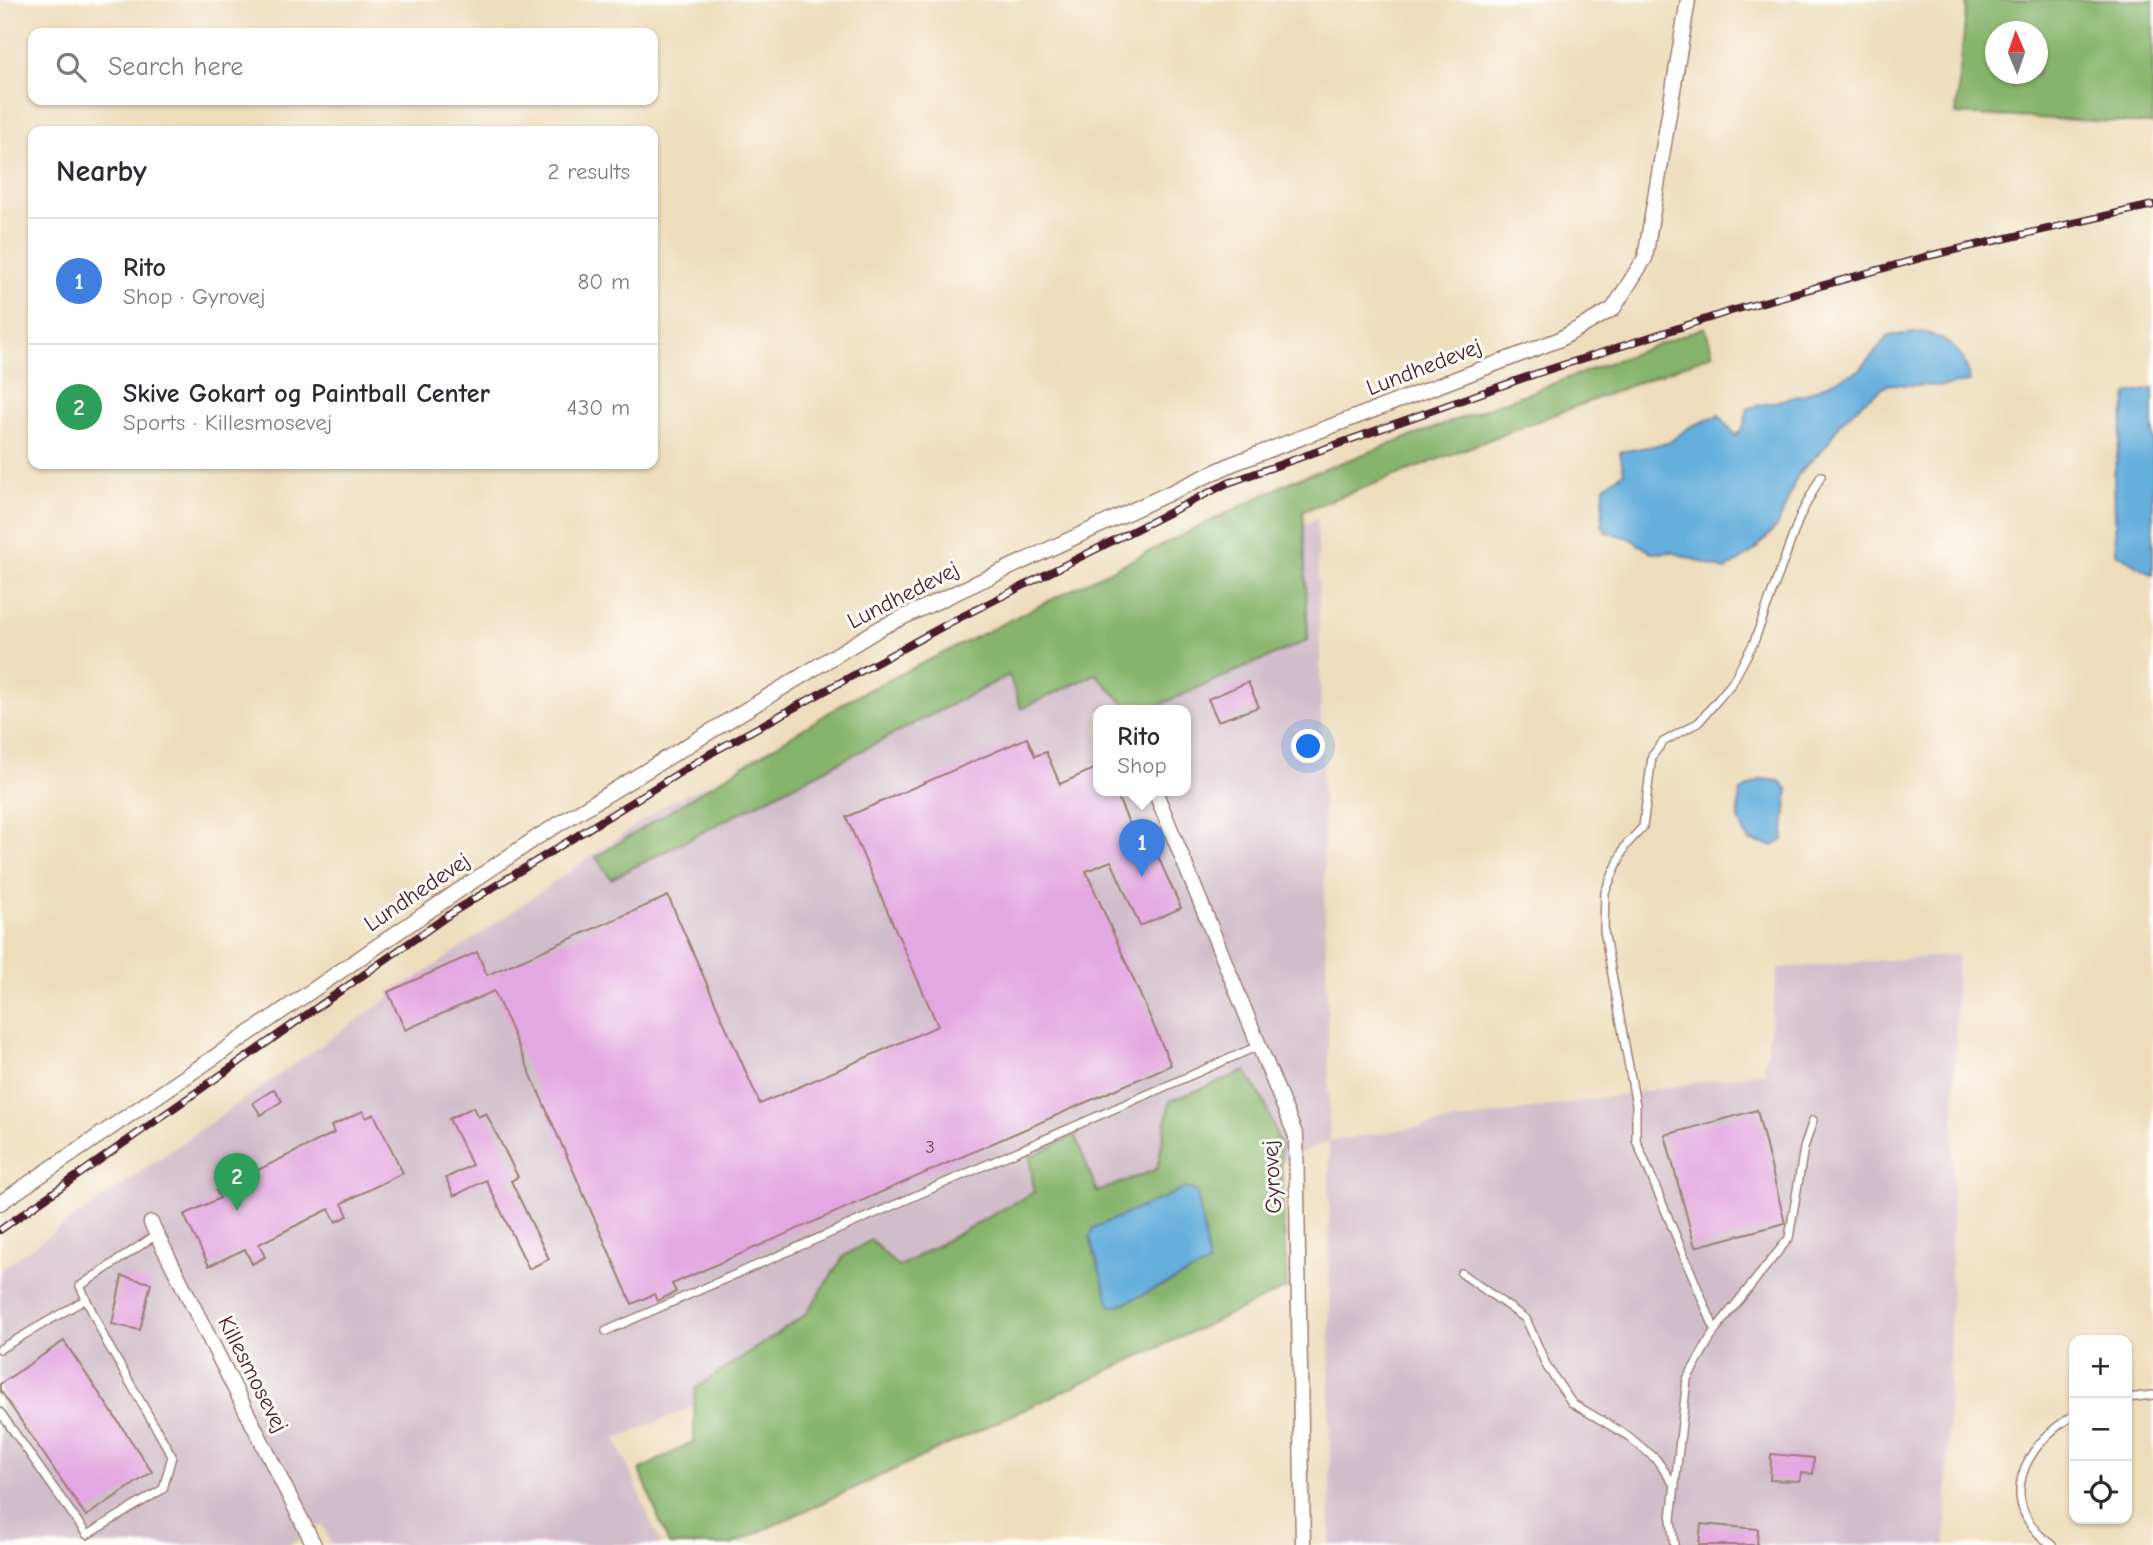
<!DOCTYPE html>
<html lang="en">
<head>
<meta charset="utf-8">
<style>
  body { margin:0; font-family:"Comic Neue",sans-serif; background:#f2f2f3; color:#2b2b33 }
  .controls { position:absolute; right:21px; bottom:21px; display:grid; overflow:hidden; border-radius:14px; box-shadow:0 2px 5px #0004 }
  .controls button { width:63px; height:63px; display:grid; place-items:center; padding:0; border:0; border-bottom:2px solid #e1e1e2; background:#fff; color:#2b2b33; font:35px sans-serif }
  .compass { position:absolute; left:1985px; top:21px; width:63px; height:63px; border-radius:50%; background:#fff; box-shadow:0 2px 5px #0004; rotate:358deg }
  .you { position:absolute; left:1309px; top:747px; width:24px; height:24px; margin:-18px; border:5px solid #fff; border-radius:50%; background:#1a73e8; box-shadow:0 0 0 10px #1a73e833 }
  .badge { display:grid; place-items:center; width:46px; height:46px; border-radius:50%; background:#d1495b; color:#fff; font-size:23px; font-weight:700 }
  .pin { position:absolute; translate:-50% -58px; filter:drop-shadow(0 2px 4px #0008) }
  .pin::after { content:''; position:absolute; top:37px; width:24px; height:21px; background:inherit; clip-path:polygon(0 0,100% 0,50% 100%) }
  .popup { position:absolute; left:1093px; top:705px; width:98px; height:91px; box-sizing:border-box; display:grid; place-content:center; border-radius:14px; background:#fff; filter:drop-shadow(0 2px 5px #0005); font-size:23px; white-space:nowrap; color:#7c7c81 }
  .popup b { font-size:26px; color:#2b2b33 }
  .popup::after { content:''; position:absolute; left:50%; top:100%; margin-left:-14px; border:14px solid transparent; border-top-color:#fff }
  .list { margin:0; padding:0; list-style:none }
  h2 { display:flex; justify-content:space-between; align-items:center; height:91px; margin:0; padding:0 28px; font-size:30px }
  h2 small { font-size:23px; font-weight:400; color:#7c7c81 }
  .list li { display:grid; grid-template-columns:46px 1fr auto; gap:21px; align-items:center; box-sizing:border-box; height:126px; padding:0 28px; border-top:2px solid #e1e1e2 }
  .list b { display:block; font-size:26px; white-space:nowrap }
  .list p { margin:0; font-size:23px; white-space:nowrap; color:#7c7c81 }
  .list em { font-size:23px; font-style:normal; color:#7c7c81 }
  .icon { flex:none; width:38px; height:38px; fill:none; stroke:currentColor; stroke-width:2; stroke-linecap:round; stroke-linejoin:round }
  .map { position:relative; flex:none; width:2153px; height:1545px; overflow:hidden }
  .search { position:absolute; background:#fff; box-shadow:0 2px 5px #0004; left:28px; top:28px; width:630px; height:77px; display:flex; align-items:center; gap:18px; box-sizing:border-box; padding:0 24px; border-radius:14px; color:#7c7c81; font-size:26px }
  .panel { position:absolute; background:#fff; box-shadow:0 2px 5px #0004; left:28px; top:126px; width:630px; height:343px; border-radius:14px }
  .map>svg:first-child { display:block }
</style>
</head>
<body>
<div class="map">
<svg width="2153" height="1545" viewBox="0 0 2153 1545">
  <rect width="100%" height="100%" fill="#fdfcf7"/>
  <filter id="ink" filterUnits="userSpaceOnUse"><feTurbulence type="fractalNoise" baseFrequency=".0143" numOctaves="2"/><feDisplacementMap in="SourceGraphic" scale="14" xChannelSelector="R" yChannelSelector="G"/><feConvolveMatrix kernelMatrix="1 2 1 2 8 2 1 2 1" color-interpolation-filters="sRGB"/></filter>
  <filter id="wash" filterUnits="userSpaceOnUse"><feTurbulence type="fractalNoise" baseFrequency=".00686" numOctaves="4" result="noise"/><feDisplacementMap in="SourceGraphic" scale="28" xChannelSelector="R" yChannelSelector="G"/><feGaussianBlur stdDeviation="1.57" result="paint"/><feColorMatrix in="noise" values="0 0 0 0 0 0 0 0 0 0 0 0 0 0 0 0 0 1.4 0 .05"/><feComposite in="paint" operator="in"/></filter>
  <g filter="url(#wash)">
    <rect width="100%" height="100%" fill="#eeddbc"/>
    <path fill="#d1bdca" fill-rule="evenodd" d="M 1317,519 L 1330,1141 L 1764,1072 L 1778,968 L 1957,955 L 1946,1545 L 1330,1545 L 1329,1141 L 616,1439 L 661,1545 L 332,1545 L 322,1525 L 290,1545 L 0,1545 L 0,1270 L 669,802 ZM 1098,711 L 1186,711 L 1186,791 L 1098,791 Z"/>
    <path fill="#86b46c" stroke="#686a4c" stroke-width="2" fill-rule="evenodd" d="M 1967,0 L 2153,0 L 2153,124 L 1956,114 ZM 1996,32 L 2038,32 L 2038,74 L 1996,74 Z
      M 1705,327 L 1713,354 L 1303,511 L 1308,640 L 1145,711 L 1131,711 L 1096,674 L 1021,709 L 1009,675 L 611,879 L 596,857 L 854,697 L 1292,481 Z
      M 1246,1071 L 1265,1104 L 1280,1144 L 1287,1288 L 731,1545 L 669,1545 L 640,1470 L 694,1441 L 695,1389 L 805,1315 L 844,1256 L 871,1240 L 898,1267 L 1034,1192 L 1030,1157 L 1075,1135 L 1097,1192 L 1157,1169 L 1170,1101 Z"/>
    <path fill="#65afdd" stroke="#586784" stroke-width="2" d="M 1925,332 C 1952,342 1966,353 1970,382 L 1941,386 L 1889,384 L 1864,401 L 1840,423 L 1827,445 L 1798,474 L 1778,525 L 1754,551 L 1725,570 L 1672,552 L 1652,553 L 1629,538 L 1606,532 L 1602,525 L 1604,487 L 1624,472 L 1620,452 L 1668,443 L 1690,427 L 1719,415 L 1736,436 L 1744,426 L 1748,408 L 1803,395 L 1860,370 L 1888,336 Z
      M 2153,389 L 2153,575 L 2116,553 L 2114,475 L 2127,394 Z
      M 1762,779 L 1780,781 L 1788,790 L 1783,840 L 1773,846 L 1750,841 C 1737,822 1736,813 1741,791 Z
      M 1186,1188 L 1197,1192 L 1209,1264 L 1118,1306 L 1110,1305 L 1090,1238 L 1093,1228 Z"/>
    <g id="blocks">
      <path fill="#e3a7e1" d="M 1248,682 L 1259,707 L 1218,721 L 1208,699 Z
        M 1027,738 L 1035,756 L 1046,752 L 1060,784 L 1098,767 L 1098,791 L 1115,791 L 1132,830 L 1144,825 L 1181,908 L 1140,926 L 1111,861 L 1086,871 L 1171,1065 L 672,1284 L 676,1292 L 657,1301 L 654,1294 L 632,1304 L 494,991 L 405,1030 L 388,992 L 477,952 L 487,975 L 668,896 L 760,1104 L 938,1026 L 846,817 Z
        M 274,1089 L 282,1101 L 261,1115 L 253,1103 Z
        M 473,1107 L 478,1117 L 486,1113 L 518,1177 L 511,1181 L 549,1259 L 529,1269 L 486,1180 L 454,1196 L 446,1178 L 472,1165 L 449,1119 Z
        M 1757,1110 L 1785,1223 L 1695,1247 L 1665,1135 Z
        M 363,1111 L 366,1118 L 374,1114 L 403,1173 L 342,1203 L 348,1216 L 336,1222 L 329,1209 L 259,1244 L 265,1257 L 252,1264 L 245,1249 L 209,1266 L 184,1215 L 220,1198 L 216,1191 L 224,1187 L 221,1181 L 253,1165 L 256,1171 L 334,1133 L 331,1126 Z
        M 122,1276 L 151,1283 L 140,1330 L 112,1324 Z
        M 64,1341 L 152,1472 L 86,1516 L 0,1390 L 0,1384 Z
        M 1771,1454 L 1814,1458 L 1813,1474 L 1801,1473 L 1800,1481 L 1770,1480 Z
        M 1701,1524 L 1758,1529 L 1757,1545 L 1699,1545 Z"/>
    </g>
  </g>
  <g filter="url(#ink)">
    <use href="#blocks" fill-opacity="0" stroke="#9c7e74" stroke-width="2"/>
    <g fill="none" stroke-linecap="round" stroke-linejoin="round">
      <g stroke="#9c7e74" stroke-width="10">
        <path id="lane" d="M 1461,1273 L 1526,1319 L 1547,1367 L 1572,1403 L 1628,1436 L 1656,1459 L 1675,1486
          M 1715,1330 L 1636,1140 L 1636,1105 L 1604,931 L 1605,892 L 1625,846 L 1643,827 L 1652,756 L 1663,742 L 1699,722 L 1732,683 L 1754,642 L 1800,516 L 1821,476
          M 606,1331 L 1258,1046
          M 0,1349 L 86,1299
          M 2127,1398 L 2153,1395
          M 0,1412 L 87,1535 L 163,1489 L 172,1456 L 106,1341 L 80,1286 L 156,1235
          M 1674,1545 L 1671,1519 L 1687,1379 L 1715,1330 L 1789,1238 L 1804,1148 L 1813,1120
          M 2052,1545 C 1994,1504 2023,1445 2074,1415"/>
      </g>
      <g stroke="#9c7e74" stroke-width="17">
        <path id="street" d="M 1155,791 L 1296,1136 L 1303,1545
          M 0,1203 L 539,836 L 882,627 L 1232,464 L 1558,340 L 1613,309 L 1645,258 L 1688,0
          M 151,1223 L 314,1545"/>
      </g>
      <use href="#lane" stroke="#fff" stroke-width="7"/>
      <use href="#street" stroke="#fff" stroke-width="14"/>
      <g stroke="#4a1f2b" stroke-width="8">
        <path id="rail" d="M 0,1230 L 453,912 L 713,752 L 951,622 L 1228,483 L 1535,374 L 1731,311 L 1928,256 L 2153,205"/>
      </g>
      <use href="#rail" stroke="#fdfcf7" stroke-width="5" stroke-dasharray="16" stroke-linecap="butt"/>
    </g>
  </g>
  <g text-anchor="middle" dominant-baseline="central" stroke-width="6" stroke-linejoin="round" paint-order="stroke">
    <g font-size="19" fill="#704158">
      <text x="930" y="1147">3</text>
    </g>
    <g font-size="23" fill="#4a1f2b" stroke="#fdfcf7">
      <text transform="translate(1424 367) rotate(-21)">Lundhedevej</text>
      <text transform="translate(903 595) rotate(-27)">Lundhedevej</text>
      <text transform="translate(417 892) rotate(-34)">Lundhedevej</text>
      <text transform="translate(1272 1177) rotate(-93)">Gyrovej</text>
      <text transform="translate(253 1374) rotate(63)">Killesmosevej</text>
    </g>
  </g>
</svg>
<div class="controls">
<button>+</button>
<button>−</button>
<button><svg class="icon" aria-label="locate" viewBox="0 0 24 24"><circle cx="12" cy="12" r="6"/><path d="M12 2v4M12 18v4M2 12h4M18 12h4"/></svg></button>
</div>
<svg class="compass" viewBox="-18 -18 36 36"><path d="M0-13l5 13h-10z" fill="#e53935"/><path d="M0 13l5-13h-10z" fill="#7c7c81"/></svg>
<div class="you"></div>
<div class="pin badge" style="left:1142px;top:877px;background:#3f7fe0">1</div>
<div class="popup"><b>Rito</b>Shop</div>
<div class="pin badge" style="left:237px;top:1211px;background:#2e9e5b">2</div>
<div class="search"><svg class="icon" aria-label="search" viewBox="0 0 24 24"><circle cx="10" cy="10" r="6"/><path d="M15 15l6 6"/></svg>Search here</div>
<section class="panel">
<h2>Nearby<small>2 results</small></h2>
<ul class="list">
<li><span class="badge" style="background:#3f7fe0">1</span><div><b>Rito</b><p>Shop · Gyrovej</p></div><em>80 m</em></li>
<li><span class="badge" style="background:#2e9e5b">2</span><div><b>Skive Gokart og Paintball Center</b><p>Sports · Killesmosevej</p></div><em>430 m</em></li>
</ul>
</section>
</div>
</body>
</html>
